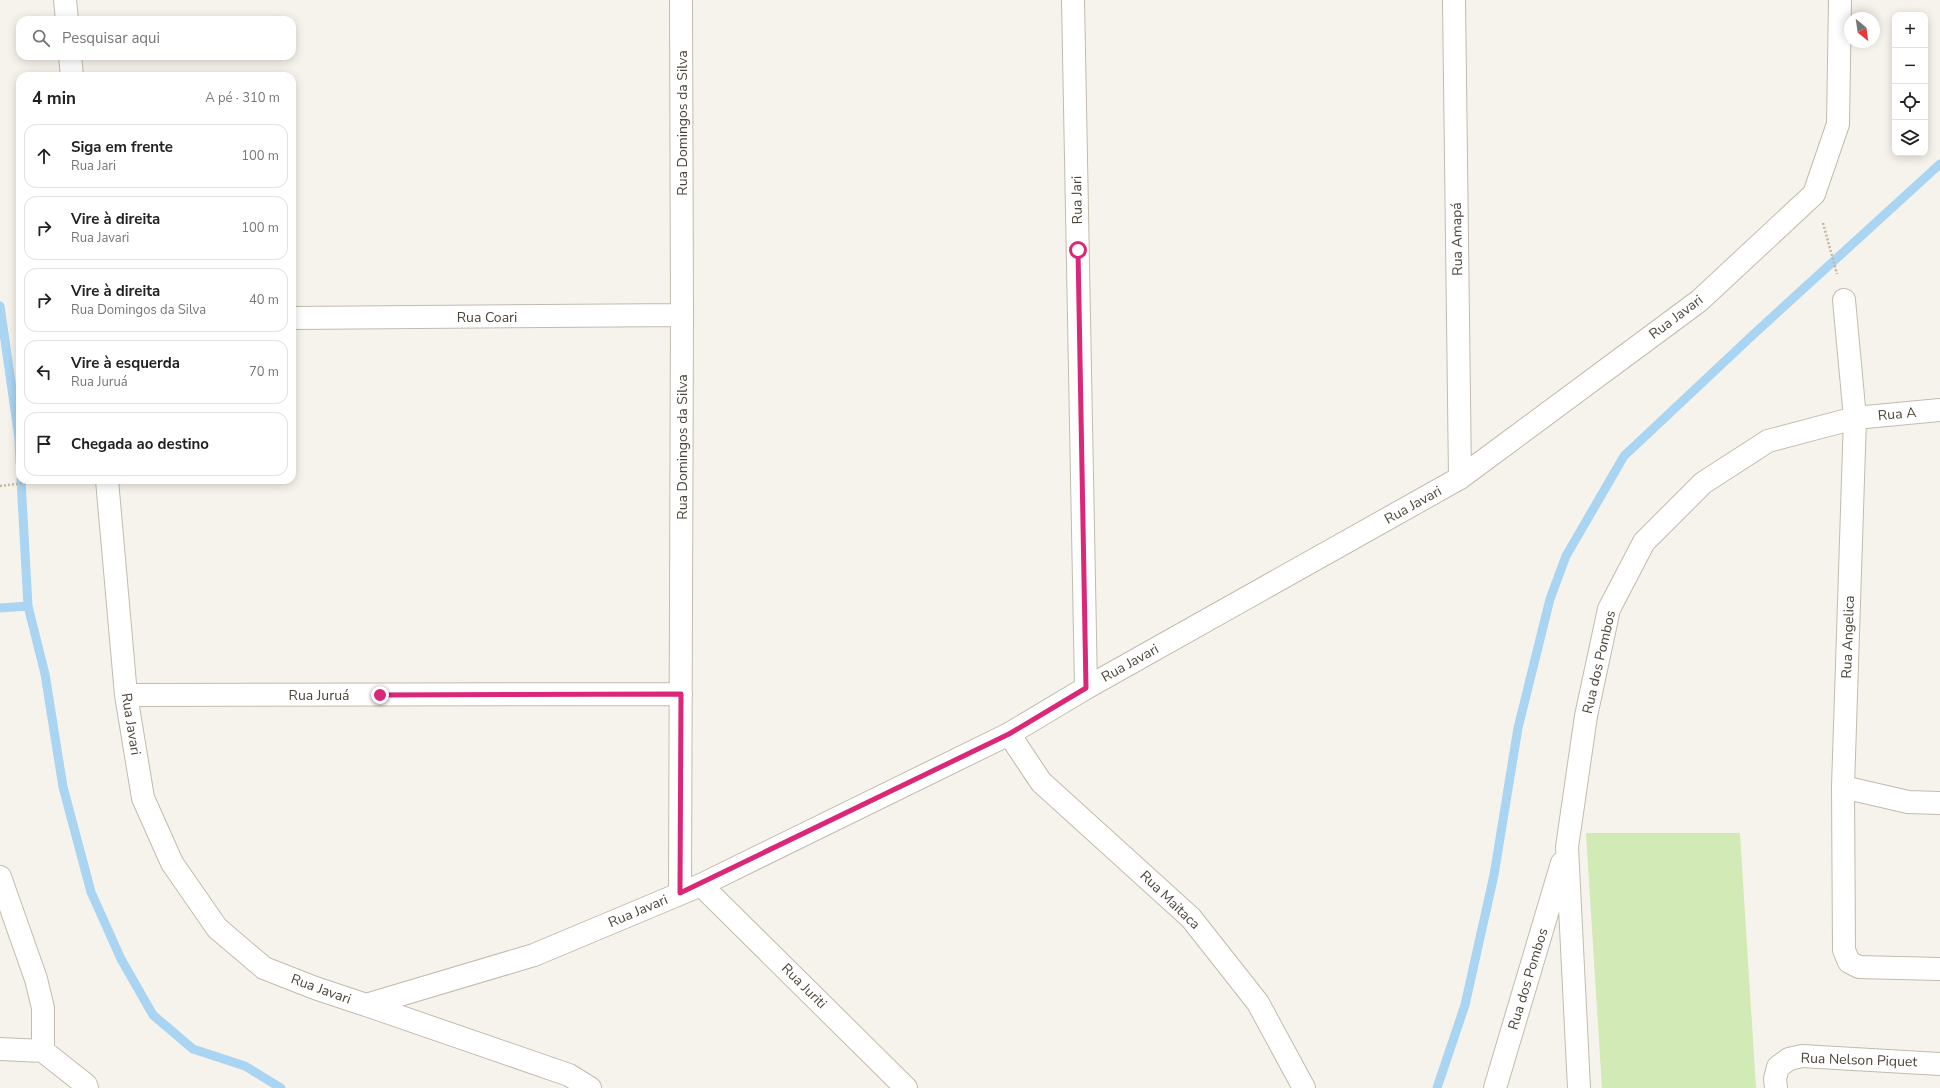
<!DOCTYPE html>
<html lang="pt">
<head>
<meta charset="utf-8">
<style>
  body { margin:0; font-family:"Nunito Sans",sans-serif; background:#f6f6f6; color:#222 }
  .controls { position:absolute; right:12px; top:12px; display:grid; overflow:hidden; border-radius:8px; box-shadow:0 2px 10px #0003 }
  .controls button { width:36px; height:36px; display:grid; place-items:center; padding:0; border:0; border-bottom:1px solid #e0e0e0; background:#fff; color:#222; font:20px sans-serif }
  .compass { position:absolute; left:1844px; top:12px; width:36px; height:36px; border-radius:50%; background:#fff; box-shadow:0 2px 10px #0003; rotate:151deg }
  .stop { position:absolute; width:12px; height:12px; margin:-9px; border:3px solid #db2777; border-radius:50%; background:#fff }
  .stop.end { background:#db2777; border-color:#fff; box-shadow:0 1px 4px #0008 }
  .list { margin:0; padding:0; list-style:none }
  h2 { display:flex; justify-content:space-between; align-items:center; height:52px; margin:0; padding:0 16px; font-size:17px }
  h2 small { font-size:13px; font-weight:400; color:#767676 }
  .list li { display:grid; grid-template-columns:26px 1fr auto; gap:12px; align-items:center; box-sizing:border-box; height:64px; margin:0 8px 8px; padding:0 8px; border:1px solid #e0e0e0; border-radius:12px }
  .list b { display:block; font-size:15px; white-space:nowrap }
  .list p { margin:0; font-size:13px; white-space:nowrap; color:#767676 }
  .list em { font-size:13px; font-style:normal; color:#767676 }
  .icon { flex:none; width:22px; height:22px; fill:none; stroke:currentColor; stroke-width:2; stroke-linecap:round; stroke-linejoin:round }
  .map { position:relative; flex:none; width:1940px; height:1088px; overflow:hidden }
  .search { position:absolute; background:#fff; box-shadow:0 2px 10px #0003; left:16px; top:16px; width:280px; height:44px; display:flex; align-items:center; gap:10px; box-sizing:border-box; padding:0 14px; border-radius:12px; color:#767676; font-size:15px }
  .panel { position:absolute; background:#fff; box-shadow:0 2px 10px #0003; left:16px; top:72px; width:280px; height:412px; border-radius:12px }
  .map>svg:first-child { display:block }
</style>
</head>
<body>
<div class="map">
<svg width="1940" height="1088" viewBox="0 0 1940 1088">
  <rect width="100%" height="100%" fill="#f6f3ec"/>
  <path fill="#d2eab5" d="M 1586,833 L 1740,833 L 1756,1088 L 1602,1088 Z"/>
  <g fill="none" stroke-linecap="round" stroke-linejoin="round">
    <path stroke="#a9d4f2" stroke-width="9" d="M 0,306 L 19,438 L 20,463
      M 21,480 L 28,606 L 45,674 L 63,787 L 91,892 L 121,959 L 153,1015 L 193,1049 L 245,1066 L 281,1088
      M 0,608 L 28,606
      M 1437,1088 L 1465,1005 L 1494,875 L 1518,728 L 1550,599 L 1566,556 L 1624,456 L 1756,332 L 1940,164"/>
    <g stroke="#c2bbae" stroke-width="24">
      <path id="minor" d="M 65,0 L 67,20
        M 1073,0 L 1086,688
        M 1454,0 L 1460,478
        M 70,56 L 72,76
        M 1844,300 L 1855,418 L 1843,787 L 1844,950 L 1849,962 L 1859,967 L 1940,969
        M 292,318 L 682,315
        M 107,480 L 126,695 L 143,798 L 172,863 L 217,928 L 264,968 L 315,988 L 366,1005 L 534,955 L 701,885 L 1009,734 L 1086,688 L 1460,478 L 1699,301 L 1814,194 L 1838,124 L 1840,0
        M 126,695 L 681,694
        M 1009,734 L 1041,782 L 1191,918 L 1258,1003 L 1304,1088
        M 1843,787 L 1908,802 L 1940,803
        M 0,877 L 36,979 L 43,1008 L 43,1051
        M 701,885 L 906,1088
        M 680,893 L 682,315 L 681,0
        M 366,1005 L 569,1075 L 590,1088
        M 0,1049 L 43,1051
        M 43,1051 L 86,1085 L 87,1088
        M 1495,1088 L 1562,863
        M 1579,1088 L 1567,847 L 1586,716 L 1609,609 L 1644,542 L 1703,483 L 1768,441 L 1855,418 L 1940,410
        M 1776,1088 L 1775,1079 L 1778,1067 L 1789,1059 L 1802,1056 L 1940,1064"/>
    </g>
    <path stroke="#c4b79f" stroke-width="2.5" stroke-dasharray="2 2" stroke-linecap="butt" d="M 1823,223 L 1837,274
      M 0,486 L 50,480 L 81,481"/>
    <use href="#minor" stroke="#fff" stroke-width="22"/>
  </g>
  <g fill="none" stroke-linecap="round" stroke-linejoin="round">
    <path stroke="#db2777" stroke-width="5" d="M 380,695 L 681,694 L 680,893 L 1009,734 L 1086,688 L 1078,250"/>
  </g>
  <g text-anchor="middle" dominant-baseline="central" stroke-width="3" stroke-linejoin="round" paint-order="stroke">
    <g font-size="14" fill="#4b4439" stroke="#fff">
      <text transform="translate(682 123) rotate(-90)">Rua Domingos da Silva</text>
      <text transform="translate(1077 200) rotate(-91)">Rua Jari</text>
      <text transform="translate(1457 239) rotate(-91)">Rua Amapá</text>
      <text x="487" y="317">Rua Coari</text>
      <text transform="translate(1676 317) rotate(-37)">Rua Javari</text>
      <text transform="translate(1897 414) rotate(-5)">Rua A</text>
      <text transform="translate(682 447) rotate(-90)">Rua Domingos da Silva</text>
      <text transform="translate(1413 505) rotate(-29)">Rua Javari</text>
      <text transform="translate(1848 637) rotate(-88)">Rua Angelica</text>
      <text transform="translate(1599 662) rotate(-77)">Rua dos Pombos</text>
      <text transform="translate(1130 663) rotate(-29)">Rua Javari</text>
      <text x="319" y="695">Rua Juruá</text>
      <text transform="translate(131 724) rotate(81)">Rua Javari</text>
      <text transform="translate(1170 900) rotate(44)">Rua Maitaca</text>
      <text transform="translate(638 911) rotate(-23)">Rua Javari</text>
      <text transform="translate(1528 979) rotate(-73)">Rua dos Pombos</text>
      <text transform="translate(804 986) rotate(45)">Rua Juriti</text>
      <text transform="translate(321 989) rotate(20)">Rua Javari</text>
      <text transform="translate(1859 1060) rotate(2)">Rua Nelson Piquet</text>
    </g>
  </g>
</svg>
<div class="controls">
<button>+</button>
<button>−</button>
<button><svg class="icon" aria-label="locate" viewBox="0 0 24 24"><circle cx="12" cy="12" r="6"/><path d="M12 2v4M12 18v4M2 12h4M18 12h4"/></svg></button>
<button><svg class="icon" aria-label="layers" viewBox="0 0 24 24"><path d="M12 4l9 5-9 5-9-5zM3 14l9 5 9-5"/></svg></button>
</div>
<svg class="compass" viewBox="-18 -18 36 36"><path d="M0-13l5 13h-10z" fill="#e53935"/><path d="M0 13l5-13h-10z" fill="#767676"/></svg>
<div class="stop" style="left:1078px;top:250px"></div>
<div class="stop end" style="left:380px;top:695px"></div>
<div class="search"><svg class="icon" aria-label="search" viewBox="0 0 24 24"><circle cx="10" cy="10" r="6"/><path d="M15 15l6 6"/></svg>Pesquisar aqui</div>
<section class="panel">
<h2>4 min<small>A pé · 310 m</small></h2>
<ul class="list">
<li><svg class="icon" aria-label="ahead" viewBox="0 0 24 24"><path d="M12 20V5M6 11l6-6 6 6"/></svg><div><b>Siga em frente</b><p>Rua Jari</p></div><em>100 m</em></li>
<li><svg class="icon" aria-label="right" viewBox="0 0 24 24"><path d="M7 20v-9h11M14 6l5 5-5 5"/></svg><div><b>Vire à direita</b><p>Rua Javari</p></div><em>100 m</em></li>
<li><svg class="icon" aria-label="right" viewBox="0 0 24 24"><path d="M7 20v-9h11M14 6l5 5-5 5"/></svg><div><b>Vire à direita</b><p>Rua Domingos da Silva</p></div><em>40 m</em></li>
<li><svg class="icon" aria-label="left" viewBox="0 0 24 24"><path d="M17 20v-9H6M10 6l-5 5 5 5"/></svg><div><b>Vire à esquerda</b><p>Rua Juruá</p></div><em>70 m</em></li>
<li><svg class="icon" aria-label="arrive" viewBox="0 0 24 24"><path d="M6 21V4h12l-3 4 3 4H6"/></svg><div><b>Chegada ao destino</b></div></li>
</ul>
</section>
</div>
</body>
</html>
